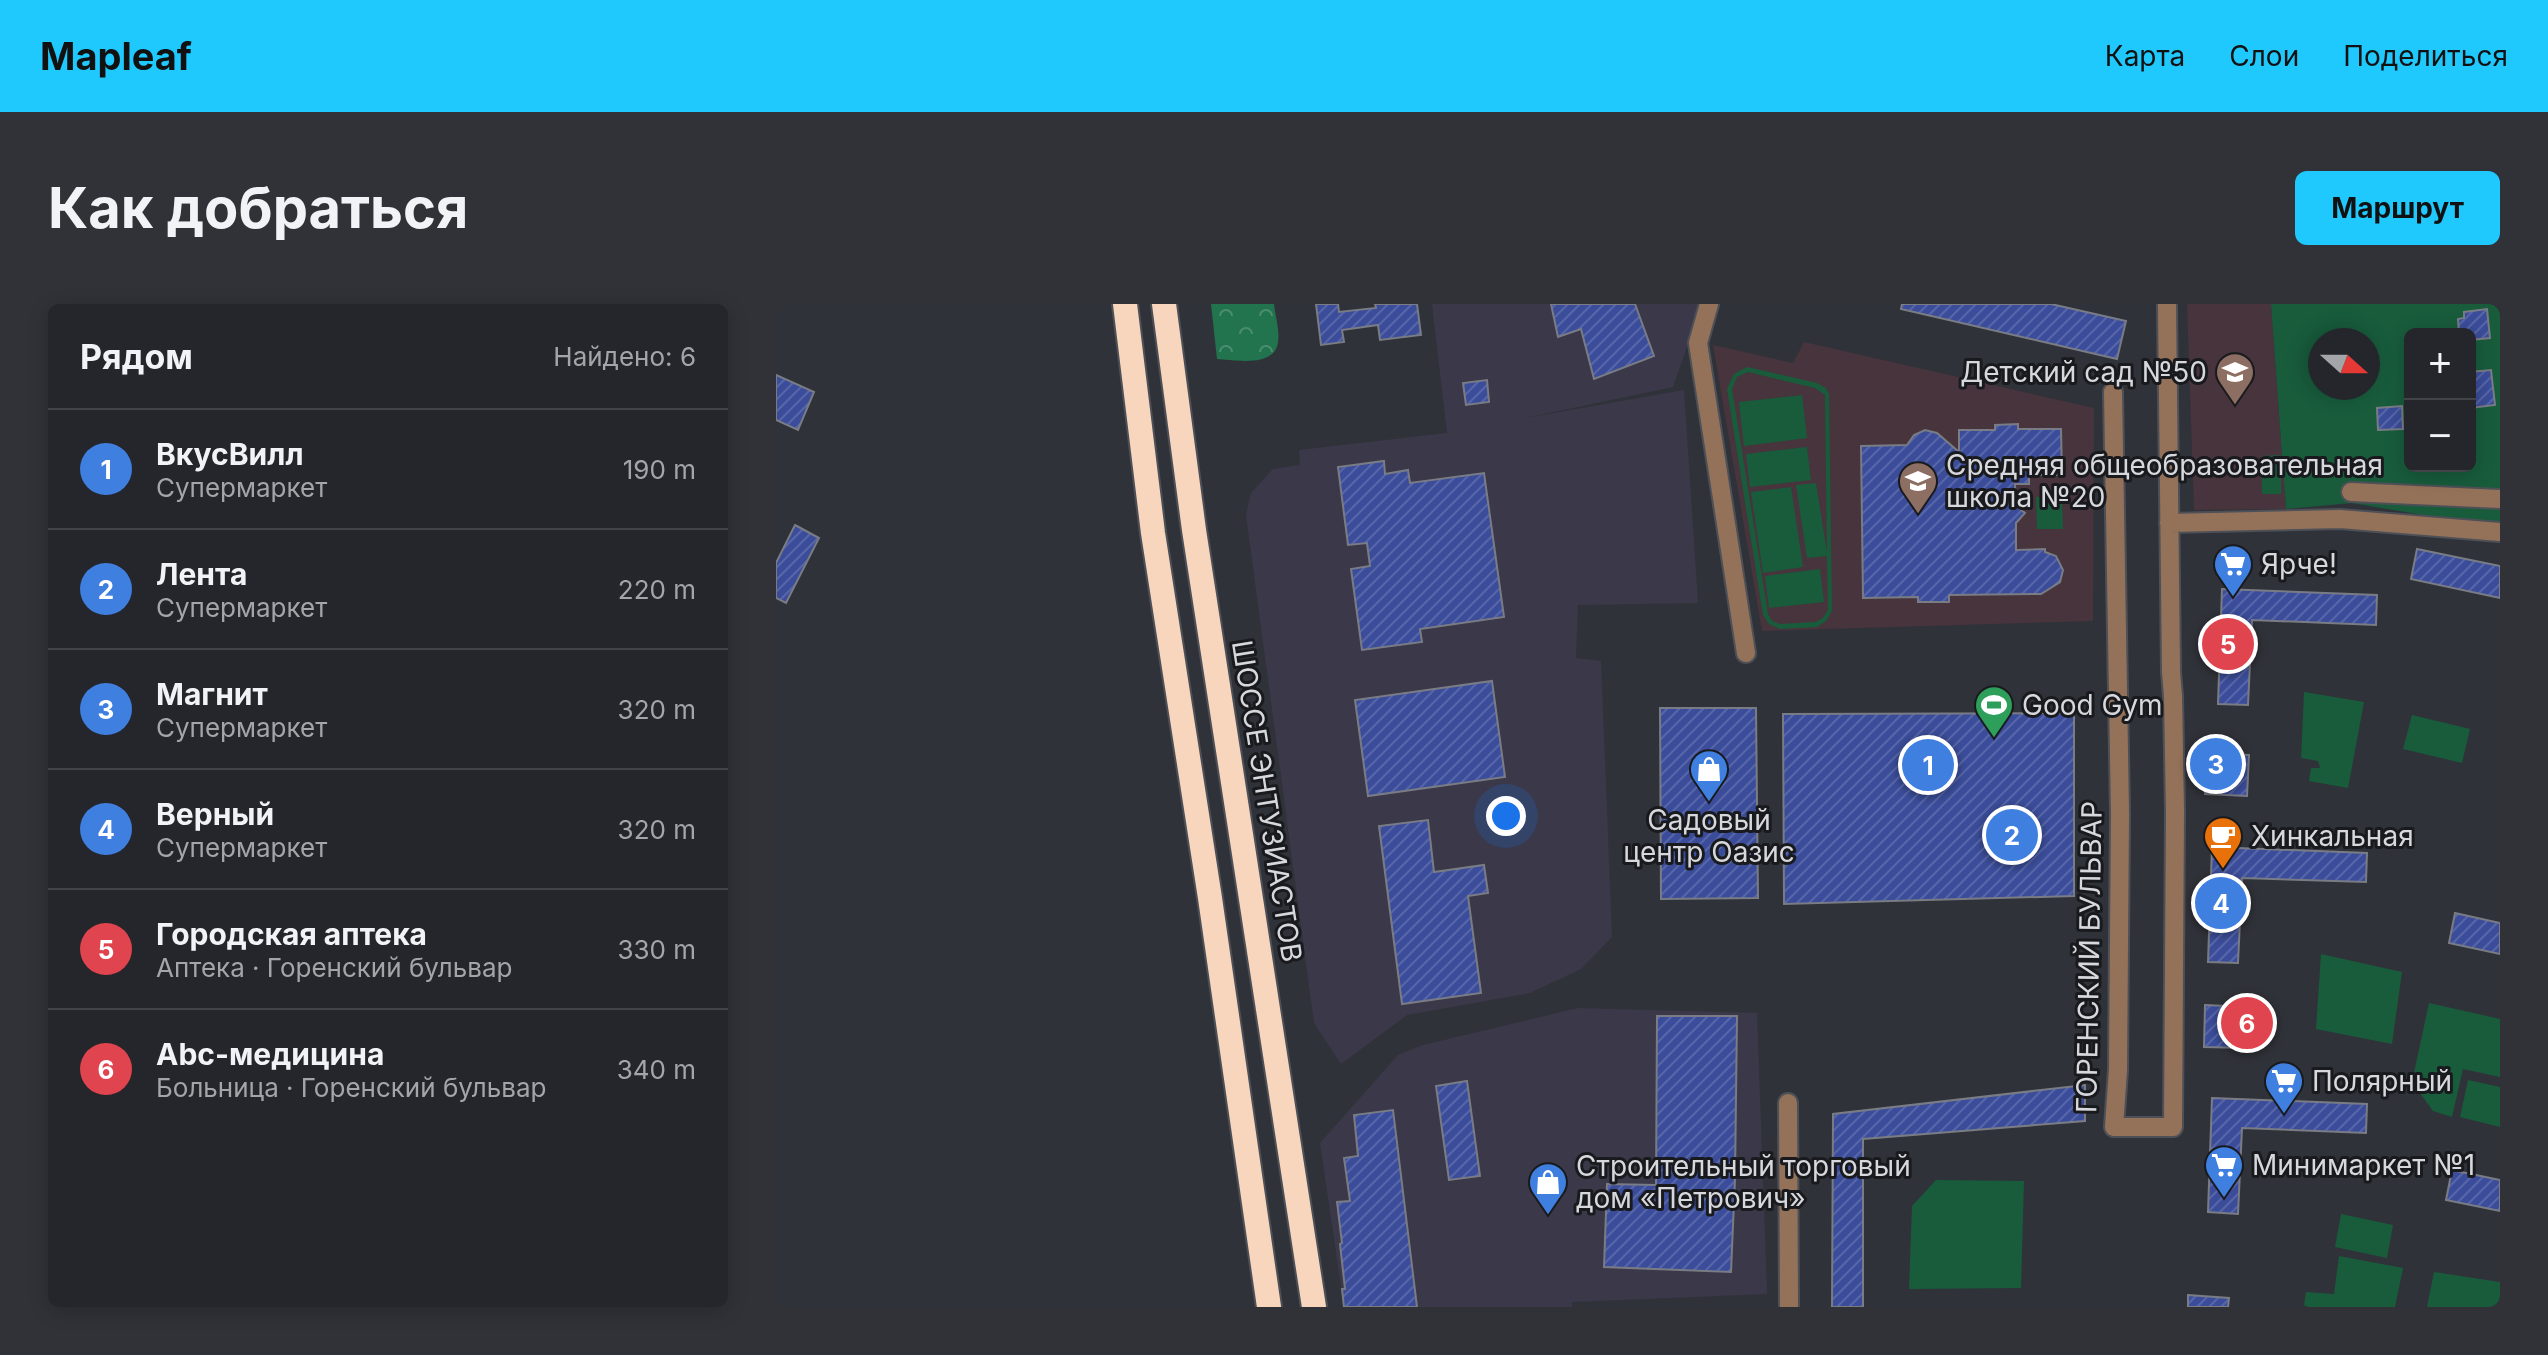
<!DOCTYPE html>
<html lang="ru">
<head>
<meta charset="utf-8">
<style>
  body { margin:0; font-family:Inter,sans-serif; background:#303237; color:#f1f3f6 }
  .controls { position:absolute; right:24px; top:24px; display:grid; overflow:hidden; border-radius:12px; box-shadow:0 4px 20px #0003 }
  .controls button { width:72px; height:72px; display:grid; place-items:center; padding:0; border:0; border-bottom:2px solid #414347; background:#24262b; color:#f1f3f6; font:40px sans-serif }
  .compass { position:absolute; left:1532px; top:24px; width:72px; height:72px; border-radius:50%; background:#24262b; box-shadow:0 4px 20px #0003; rotate:111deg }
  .you { position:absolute; left:730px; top:512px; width:28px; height:28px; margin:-20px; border:6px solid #fff; border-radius:50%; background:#1a73e8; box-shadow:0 0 0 12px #1a73e833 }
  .badge { display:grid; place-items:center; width:52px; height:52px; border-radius:50%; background:#1fc9fd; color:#fff; font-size:26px; font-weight:700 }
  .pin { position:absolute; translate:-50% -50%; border:4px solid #fff; box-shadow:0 2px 8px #0006 }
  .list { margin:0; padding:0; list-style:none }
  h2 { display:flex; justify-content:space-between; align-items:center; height:104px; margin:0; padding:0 32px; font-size:34px }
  h2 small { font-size:26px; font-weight:400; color:#a3a5a9 }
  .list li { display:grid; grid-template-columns:52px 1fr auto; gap:24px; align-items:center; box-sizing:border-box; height:120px; padding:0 32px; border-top:2px solid #414347 }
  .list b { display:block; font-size:30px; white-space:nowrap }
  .list p { margin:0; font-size:26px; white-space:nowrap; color:#a3a5a9 }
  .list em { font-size:26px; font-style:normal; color:#a3a5a9 }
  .map { position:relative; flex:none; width:1724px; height:1003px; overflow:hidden; border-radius:12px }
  header { display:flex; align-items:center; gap:48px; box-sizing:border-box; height:112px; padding:0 40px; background:#1fc9fd; color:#111 }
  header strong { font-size:38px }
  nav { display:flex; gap:44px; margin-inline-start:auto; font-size:28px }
  .intro { display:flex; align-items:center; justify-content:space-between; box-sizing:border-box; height:192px; padding:0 48px }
  h1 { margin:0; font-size:56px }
  .button { padding:20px 36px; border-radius:12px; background:#1fc9fd; color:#111; font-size:28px; font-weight:700 }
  main { display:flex; gap:48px; padding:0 48px }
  aside { flex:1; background:#24262b; border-radius:12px; box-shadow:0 4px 20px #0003 }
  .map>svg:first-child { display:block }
</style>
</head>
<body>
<header>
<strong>Mapleaf</strong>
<nav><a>Карта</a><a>Слои</a><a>Поделиться</a></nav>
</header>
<div class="intro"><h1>Как добраться</h1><a class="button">Маршрут</a></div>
<main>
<aside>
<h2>Рядом<small>Найдено: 6</small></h2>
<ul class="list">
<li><span class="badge" style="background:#3f7fe0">1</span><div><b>ВкусВилл</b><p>Супермаркет</p></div><em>190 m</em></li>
<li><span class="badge" style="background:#3f7fe0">2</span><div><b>Лента</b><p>Супермаркет</p></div><em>220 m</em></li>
<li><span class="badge" style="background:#3f7fe0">3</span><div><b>Магнит</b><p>Супермаркет</p></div><em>320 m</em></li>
<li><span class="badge" style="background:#3f7fe0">4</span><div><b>Верный</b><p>Супермаркет</p></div><em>320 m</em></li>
<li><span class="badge" style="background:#e0444e">5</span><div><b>Городская аптека</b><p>Аптека · Горенский бульвар</p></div><em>330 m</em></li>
<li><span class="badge" style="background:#e0444e">6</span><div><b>Abc-медицина</b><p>Больница · Горенский бульвар</p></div><em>340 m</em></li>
</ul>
</aside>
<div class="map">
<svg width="1724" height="1003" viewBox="0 0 1724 1003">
  <defs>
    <pattern id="forest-crowns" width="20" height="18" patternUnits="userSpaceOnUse" patternTransform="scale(2)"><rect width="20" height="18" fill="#21744d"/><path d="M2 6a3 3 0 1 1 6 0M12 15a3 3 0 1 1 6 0" fill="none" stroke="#4b8d6f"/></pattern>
    <pattern id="building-hatch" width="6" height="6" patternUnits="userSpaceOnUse" patternTransform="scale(2)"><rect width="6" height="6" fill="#3b4d9a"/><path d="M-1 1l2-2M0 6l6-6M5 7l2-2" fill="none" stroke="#5766a8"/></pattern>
  </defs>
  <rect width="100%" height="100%" fill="#303239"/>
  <path fill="#3b3849" d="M 656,0 L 924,0 L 925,3 L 897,83 L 744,115 L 908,86 L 922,299 L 802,301 L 800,354 L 825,357 L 836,633 L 805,665 L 754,689 L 631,711 L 565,760 L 538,719 L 470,211 L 475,189 L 497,165 L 524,161 L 523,146 L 671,129 Z
    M 802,704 L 981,709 L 991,990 L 796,998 L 796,1003 L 568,1003 L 544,839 L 622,751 L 647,741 Z"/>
  <path fill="#47343c" d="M 1411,0 L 1495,0 L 1510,205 L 1418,206 Z
    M 1028,38 L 1318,104 L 1317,317 L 986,327 L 937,41 L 1017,59 Z"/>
  <path fill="#185c3c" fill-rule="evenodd" d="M 1495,0 L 1724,0 L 1724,221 L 1712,222 L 1576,199 L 1510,205 ZM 1634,30 L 1694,30 L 1694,162 L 1634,162 ZM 1544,36 L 1592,36 L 1592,84 L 1544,84 Z
    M 971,63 L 1041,79 L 1050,84 L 1053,90 L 1056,307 L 1050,317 L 1041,323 L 1004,325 L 993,320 L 987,311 L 951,85 L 958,70 ZM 972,68 L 1039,84 L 1049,91 L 1051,249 L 1040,179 L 1020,181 L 1031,254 L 1051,252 L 1052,306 L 1047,314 L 1040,318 L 1004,320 L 996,317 L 992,310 L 956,85 L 961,73 Z
    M 1026,91 L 1031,134 L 968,142 L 963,98 Z
    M 1031,143 L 1035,176 L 974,183 L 970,150 Z
    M 1505,151 L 1505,190 L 1486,190 L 1486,152 Z
    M 1015,183 L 1027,263 L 987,269 L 975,188 Z
    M 1260,193 L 1286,193 L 1287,225 L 1261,225 Z
    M 1044,265 L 1048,298 L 993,304 L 989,272 Z
    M 1528,388 L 1588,398 L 1572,484 L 1533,477 L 1535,464 L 1544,464 L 1542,457 L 1525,454 Z
    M 1636,411 L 1694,425 L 1686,459 L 1627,445 Z
    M 1545,650 L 1626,668 L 1616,740 L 1540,725 Z
    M 1653,699 L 1724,715 L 1724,773 L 1687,765 L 1676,813 L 1657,807 L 1636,778 Z
    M 1692,776 L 1724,783 L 1724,823 L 1684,813 Z
    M 1160,876 L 1248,877 L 1245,984 L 1133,985 L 1136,902 Z
    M 1565,910 L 1617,921 L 1611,954 L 1559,943 Z
    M 1563,952 L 1627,964 L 1619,1003 L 1532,1003 L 1528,1001 L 1530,988 L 1558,990 Z
    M 1658,968 L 1724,978 L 1724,1003 L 1651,1003 Z"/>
  <path fill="url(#forest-crowns)" d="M 435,0 L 498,0 C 499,11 504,27 502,38 C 499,64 459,56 441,55 Z"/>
  <path fill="url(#building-hatch)" stroke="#797c84" stroke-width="2" d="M 540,0 L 562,0 L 563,8 L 600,4 L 599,0 L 641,0 L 645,31 L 604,36 L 602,21 L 566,26 L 568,38 L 545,41 Z
    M 775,0 L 859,0 L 878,52 L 818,75 L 805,25 L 782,33 Z
    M 1126,0 L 1275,0 L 1350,17 L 1341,55 L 1125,5 Z
    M 1711,5 L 1714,34 L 1694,36 L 1694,30 L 1683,30 L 1682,15 L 1688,14 L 1688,8 Z
    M 1715,66 L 1719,101 L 1694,104 L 1694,68 Z
    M 0,71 L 38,88 L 22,126 L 0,116 Z
    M 711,76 L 713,98 L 690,101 L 687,79 Z
    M 1626,102 L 1627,125 L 1602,126 L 1601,104 Z
    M 1242,120 L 1242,125 L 1285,125 L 1286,171 L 1253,171 L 1253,180 L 1239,180 L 1240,202 L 1249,209 L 1240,219 L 1240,246 L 1269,245 L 1269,248 L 1280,252 L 1287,266 L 1284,278 L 1265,290 L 1173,291 L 1173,298 L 1142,298 L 1142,293 L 1087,294 L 1085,142 L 1131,141 L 1138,131 L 1149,126 L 1161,129 L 1183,148 L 1183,126 L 1219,126 L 1219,121 Z
    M 608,157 L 609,170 L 632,166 L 634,179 L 708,169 L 728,313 L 644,325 L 646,338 L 586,346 L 575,265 L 594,262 L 591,239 L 572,241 L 562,163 Z
    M 19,221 L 43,234 L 10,299 L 0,294 L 0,259 Z
    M 1641,245 L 1724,262 L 1724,294 L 1635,275 Z
    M 1446,285 L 1601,291 L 1600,321 L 1476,316 L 1472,401 L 1442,400 Z
    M 716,377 L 729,473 L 592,492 L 579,396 Z
    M 884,404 L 980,404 L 982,594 L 885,595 Z
    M 1298,409 L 1298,592 L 1008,600 L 1007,410 Z
    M 1430,449 L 1473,451 L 1471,492 L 1429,490 Z
    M 652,516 L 658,568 L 708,561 L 712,589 L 692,592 L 705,689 L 626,700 L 603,522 Z
    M 1436,543 L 1591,549 L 1590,578 L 1466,574 L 1462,659 L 1432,658 Z
    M 1679,609 L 1724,619 L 1724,650 L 1673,639 Z
    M 1429,701 L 1472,703 L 1470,744 L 1428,743 Z
    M 881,712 L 961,712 L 959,875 L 955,968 L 828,963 L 831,880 L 880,881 Z
    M 691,777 L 704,872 L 673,876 L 660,782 Z
    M 1309,781 L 1309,817 L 1087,835 L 1087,1003 L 1056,1003 L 1057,810 Z
    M 1436,794 L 1591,800 L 1590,829 L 1466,824 L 1462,910 L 1432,908 Z
    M 617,806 L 641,1003 L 568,1003 L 566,985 L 569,985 L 564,940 L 566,939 L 561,898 L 574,897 L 568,854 L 582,852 L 578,811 Z
    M 1676,866 L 1724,876 L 1724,907 L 1670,896 Z
    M 1412,991 L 1453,994 L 1452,1003 L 1412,1003 Z"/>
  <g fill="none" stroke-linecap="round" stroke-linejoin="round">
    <g stroke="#4e5057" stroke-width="22">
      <path id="minor" d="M 933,0 L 922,39 L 970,349
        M 1337,88 L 1344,510 L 1342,766 L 1338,823 L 1397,823 L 1399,508 L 1397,392 L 1395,368 L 1391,0
        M 1575,188 L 1724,195
        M 1393,219 L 1564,215 L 1724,228
        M 1012,799 L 1013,1003"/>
    </g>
    <g stroke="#4e5057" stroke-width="28">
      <path id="highway" d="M 349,0 L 377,229 L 434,594 L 493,1003
        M 388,0 L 418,226 L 538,1003"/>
    </g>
    <use href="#minor" stroke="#947259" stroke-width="18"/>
    <use href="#highway" stroke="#f8d5bd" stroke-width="24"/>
  </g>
  <defs>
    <g id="school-pin" transform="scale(2)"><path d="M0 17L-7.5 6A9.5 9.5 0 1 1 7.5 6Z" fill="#8d6e63" stroke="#191a1d"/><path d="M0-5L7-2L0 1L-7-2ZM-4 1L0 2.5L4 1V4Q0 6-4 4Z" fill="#fff"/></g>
    <g id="supermarket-pin" transform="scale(2)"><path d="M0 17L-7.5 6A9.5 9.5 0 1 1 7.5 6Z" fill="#3f7fe0" stroke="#191a1d"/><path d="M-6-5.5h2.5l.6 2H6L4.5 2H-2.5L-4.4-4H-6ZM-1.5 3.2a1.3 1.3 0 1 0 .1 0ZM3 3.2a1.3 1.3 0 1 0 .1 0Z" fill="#fff"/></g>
    <g id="stadium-pin" transform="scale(2)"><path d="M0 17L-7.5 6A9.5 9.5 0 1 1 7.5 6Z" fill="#2e9e5b" stroke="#191a1d"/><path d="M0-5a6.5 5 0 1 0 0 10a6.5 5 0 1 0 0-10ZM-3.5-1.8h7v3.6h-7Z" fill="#fff"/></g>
    <g id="shop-pin" transform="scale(2)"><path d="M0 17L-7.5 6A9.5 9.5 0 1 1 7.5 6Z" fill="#3f7fe0" stroke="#191a1d"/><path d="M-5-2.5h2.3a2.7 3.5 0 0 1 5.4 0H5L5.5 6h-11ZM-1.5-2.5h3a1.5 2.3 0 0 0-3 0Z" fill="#fff"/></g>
    <g id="cafe-pin" transform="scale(2)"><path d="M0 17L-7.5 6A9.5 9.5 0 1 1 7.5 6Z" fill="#e8710a" stroke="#191a1d"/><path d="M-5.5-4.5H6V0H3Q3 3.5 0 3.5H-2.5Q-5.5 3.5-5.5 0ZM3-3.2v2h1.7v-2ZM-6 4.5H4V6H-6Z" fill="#fff"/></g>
  </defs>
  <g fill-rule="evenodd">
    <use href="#school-pin" x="1459" y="68"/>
    <use href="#school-pin" x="1142" y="177"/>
    <use href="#supermarket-pin" x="1457" y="260"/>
    <use href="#stadium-pin" x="1218" y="401"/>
    <use href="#shop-pin" x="933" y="465"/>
    <use href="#cafe-pin" x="1447" y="532"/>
    <use href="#supermarket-pin" x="1508" y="777"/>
    <use href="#supermarket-pin" x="1448" y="861"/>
    <use href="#shop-pin" x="772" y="878"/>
  </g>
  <g text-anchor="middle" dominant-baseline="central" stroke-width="6" stroke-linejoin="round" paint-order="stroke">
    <g font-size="28" fill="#d7d8dd" stroke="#191a1d" text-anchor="start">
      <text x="1431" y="68" text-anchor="end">Детский сад №50</text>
      <text x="1170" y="161">Средняя общеобразовательная<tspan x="1170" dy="32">школа №20</tspan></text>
      <text x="1485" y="260">Ярче!</text>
      <text x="1246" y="401">Good Gym</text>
      <text x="933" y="516" text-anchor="middle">Садовый<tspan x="933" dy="32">центр Оазис</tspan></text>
      <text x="1475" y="532">Хинкальная</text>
      <text x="1536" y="777">Полярный</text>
      <text x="1476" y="861">Минимаркет №1</text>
      <text x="800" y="862">Строительный торговый<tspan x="800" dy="32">дом «Петрович»</tspan></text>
    </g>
    <g font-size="28" fill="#d7d8dd" stroke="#191a1d">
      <text transform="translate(491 497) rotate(81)">ШОССЕ ЭНТУЗИАСТОВ</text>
      <text transform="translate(1313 653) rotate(-89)">ГОРЕНСКИЙ БУЛЬВАР</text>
    </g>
  </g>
</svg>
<div class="controls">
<button>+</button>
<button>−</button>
</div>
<svg class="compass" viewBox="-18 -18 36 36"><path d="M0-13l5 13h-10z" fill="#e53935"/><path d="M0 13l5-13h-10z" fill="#a3a5a9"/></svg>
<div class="you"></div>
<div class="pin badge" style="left:1152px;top:461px;background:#3f7fe0">1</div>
<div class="pin badge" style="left:1236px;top:531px;background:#3f7fe0">2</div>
<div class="pin badge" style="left:1440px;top:460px;background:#3f7fe0">3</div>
<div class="pin badge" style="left:1445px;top:599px;background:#3f7fe0">4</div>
<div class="pin badge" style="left:1452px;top:340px;background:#e0444e">5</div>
<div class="pin badge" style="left:1471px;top:719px;background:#e0444e">6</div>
</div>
</main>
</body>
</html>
